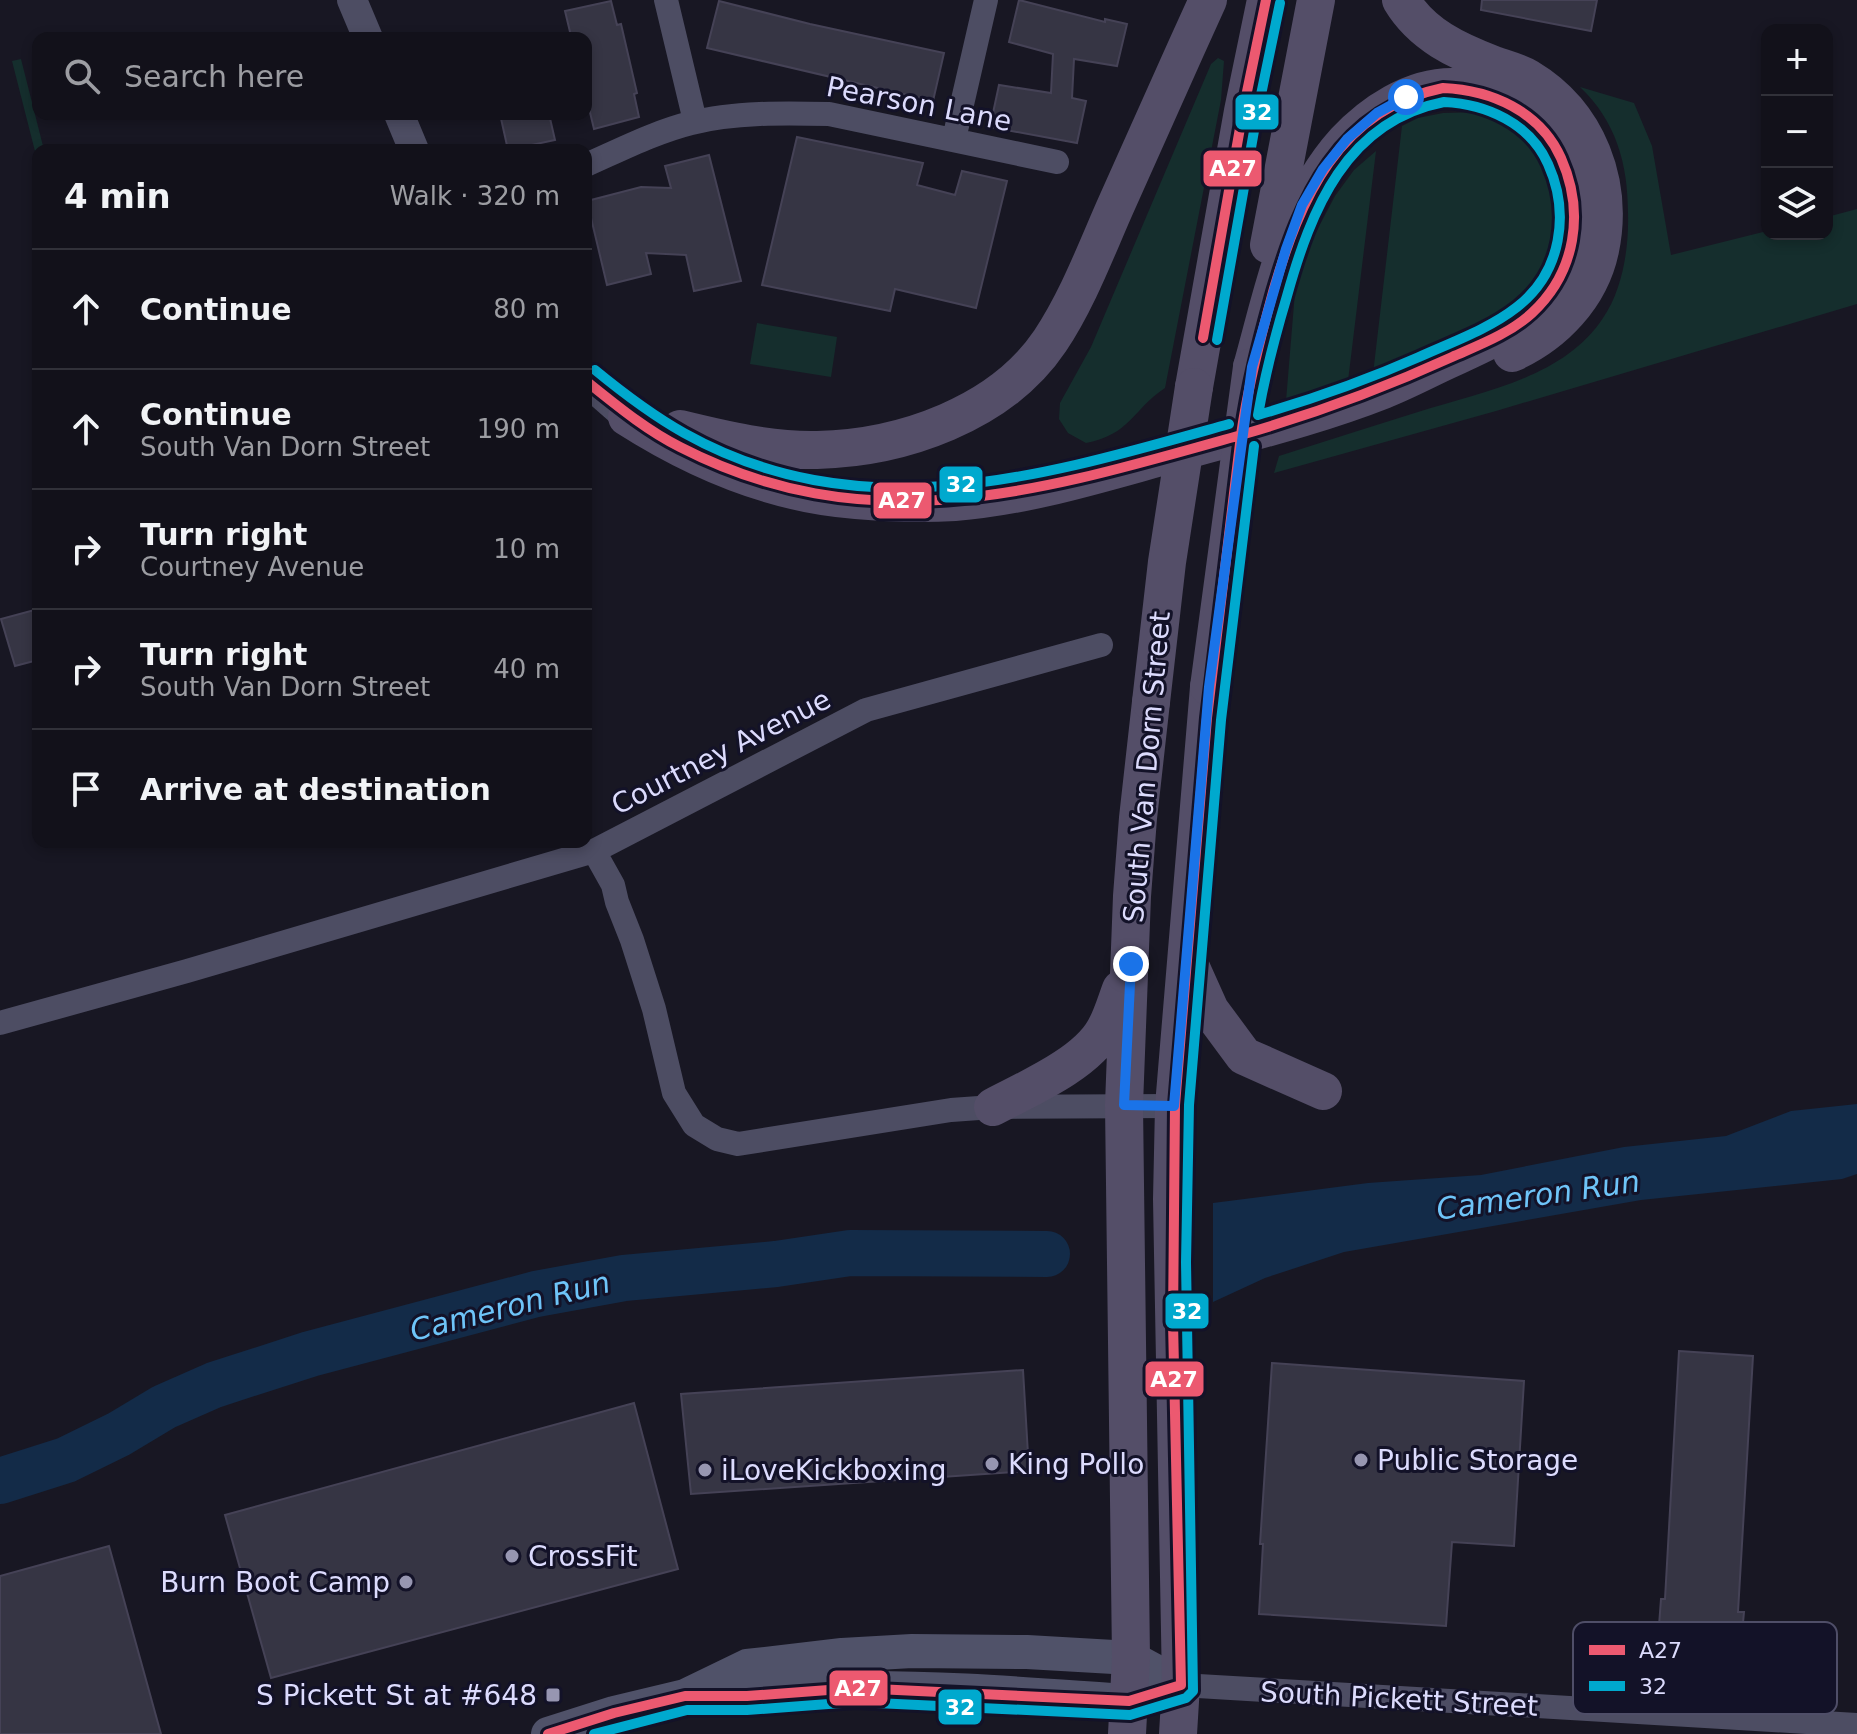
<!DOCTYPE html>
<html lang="en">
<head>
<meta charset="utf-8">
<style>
  body { margin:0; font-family:"DejaVu Sans",sans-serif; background:#1b1a23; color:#f1f3f6 }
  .controls { position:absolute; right:24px; top:24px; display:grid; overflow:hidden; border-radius:16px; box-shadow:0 4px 12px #0003 }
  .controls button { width:72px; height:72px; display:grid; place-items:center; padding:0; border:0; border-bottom:2px solid #313139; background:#12111a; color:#f1f3f6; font:40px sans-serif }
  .stop { position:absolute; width:24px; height:24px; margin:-18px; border:6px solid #1a73e8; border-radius:50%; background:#fff }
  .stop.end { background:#1a73e8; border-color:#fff; box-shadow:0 2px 8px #0008 }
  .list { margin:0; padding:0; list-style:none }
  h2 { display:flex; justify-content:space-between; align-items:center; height:104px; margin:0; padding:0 32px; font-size:34px }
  h2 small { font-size:26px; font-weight:400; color:#9c9da2 }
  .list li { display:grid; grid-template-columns:52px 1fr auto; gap:24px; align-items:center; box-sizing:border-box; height:120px; padding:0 32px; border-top:2px solid #313139 }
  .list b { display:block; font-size:30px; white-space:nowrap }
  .list p { margin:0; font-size:26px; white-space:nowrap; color:#9c9da2 }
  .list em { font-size:26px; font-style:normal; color:#9c9da2 }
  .icon { flex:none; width:44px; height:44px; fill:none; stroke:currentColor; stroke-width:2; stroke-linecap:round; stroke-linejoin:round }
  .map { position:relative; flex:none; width:1857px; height:1734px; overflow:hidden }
  .search { position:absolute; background:#12111a; box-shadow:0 4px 12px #0003; left:32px; top:32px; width:560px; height:88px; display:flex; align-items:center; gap:20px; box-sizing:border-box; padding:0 28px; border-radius:16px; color:#9c9da2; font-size:30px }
  .panel { position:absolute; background:#12111a; box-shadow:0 4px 12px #0003; left:32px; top:144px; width:560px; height:704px; border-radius:16px }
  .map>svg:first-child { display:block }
</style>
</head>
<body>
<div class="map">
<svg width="1857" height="1734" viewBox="0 0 1857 1734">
  <rect width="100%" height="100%" fill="#181723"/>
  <path fill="#152e2d" d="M 1218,58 L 1224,61 L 1221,100 L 1165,388 C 1131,411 1131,434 1086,443 L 1068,433 L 1059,419 L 1060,403 L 1091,347 L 1211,64 Z
    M 21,59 L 44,150 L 38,150 L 38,163 L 12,61 Z
    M 1580,87 L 1634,103 L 1652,146 L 1671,255 L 1767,231 L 1767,234 L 1827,234 L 1827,217 L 1857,209 L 1857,304 L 1496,411 L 1274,473 L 1279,456 C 1325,441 1371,427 1418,412 C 1481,392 1564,378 1603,318 C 1623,289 1629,247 1628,213 C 1628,164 1616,121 1580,87 Z
    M 1443,113 C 1453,113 1464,112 1474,113 C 1526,123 1562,170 1562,222 C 1563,231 1556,242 1553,251 C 1549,260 1547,271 1542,279 C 1509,325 1424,353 1373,374 L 1402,126 L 1418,118 Z
    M 1376,151 L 1348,381 L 1286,401 L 1295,292 L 1305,253 L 1335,196 L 1354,170 Z
    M 757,323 L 837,337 L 831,377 L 750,364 Z"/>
  <path fill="#132b48" d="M 1857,1104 L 1857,1174 L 1842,1179 L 1641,1200 L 1344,1252 L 1265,1278 L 1213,1302 L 1213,1203 L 1368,1183 L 1481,1175 L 1624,1147 L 1726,1136 L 1791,1111 Z"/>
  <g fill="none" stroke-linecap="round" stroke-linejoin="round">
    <path stroke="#132b48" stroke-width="46" d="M 0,1481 L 66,1460 L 119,1434 L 164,1407 L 214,1385 L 310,1354 L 536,1294 L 624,1278 L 776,1264 L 850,1253 L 1047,1254"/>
  </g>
  <path fill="#363544" stroke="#454256" stroke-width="2" d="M 1019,0 L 1105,22 L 1105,19 L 1127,24 L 1117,66 L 1074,59 L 1072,98 L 1086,101 L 1077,143 L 990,127 L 999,85 L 1051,93 L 1053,54 L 1009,42 Z
    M 1482,0 L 1597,0 L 1591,31 L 1481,10 Z
    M 611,1 L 617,25 L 621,24 L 637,93 L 634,94 L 639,117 L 594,129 L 586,96 L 586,38 L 571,36 L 565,11 Z
    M 719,1 L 810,24 L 944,53 L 933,101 L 707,48 Z
    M 500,114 L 549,114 L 555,140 L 508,150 Z
    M 797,137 L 923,163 L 917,185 L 955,195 L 962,171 L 1007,181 L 976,308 L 895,289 L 890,311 L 762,285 Z
    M 709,155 L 741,281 L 694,291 L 686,255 L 646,253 L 651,274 L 607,285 L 587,201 L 641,187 L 671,188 L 665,166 Z
    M 38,609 L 38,660 L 15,666 L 1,619 Z
    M 1679,1351 L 1753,1356 L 1738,1612 L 1744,1612 L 1741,1644 L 1658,1639 L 1661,1599 L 1665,1599 Z
    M 1272,1363 L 1524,1381 L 1514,1546 L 1452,1542 L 1446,1626 L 1259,1614 L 1263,1544 L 1260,1544 Z
    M 1023,1370 L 1029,1471 L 691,1494 L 681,1394 Z
    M 634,1403 L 678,1569 L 271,1678 L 225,1515 Z
    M 109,1546 L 161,1734 L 0,1734 L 0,1576 Z"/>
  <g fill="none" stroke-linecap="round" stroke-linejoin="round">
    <path stroke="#4d4d63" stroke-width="24" d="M 666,0 L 695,121
      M 954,139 L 986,0
      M 586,165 C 620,150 655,132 691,123 C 733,112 786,113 829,114 L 1057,162
      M 594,851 L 613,885 L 617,902 L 632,940 L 654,1009 L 674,1093 L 694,1125 L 717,1139 L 738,1144 L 951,1110 L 993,1107 L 1174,1106
      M 0,1023 L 187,971 L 594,851 L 866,710 L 1101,645
      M 1181,1685 L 1857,1725"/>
    <path stroke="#4d4d63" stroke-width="30" d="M 352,0 L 368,38
      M 399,114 L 414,150
      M 586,381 L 627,417"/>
    <path stroke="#505269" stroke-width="34" d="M 693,1696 C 747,1696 799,1689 853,1688 C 945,1687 1037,1695 1129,1701 L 1155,1693
      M 548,1734 L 614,1713 L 685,1696 L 747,1666 L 842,1655 L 912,1651 L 1027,1652 L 1131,1658 L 1181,1685"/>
    <path stroke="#544e68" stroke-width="38" d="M 1401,0 C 1422,35 1457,51 1494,65 C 1505,69 1518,72 1528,78 C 1588,114 1614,183 1600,250 C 1590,297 1554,334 1512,353
      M 1269,245 L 1316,0
      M 1194,387 L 1243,111 L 1266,0
      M 627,417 C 696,461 774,494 856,500 C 889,503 922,504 955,502 C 1031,496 1105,472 1179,452 C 1247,433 1317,416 1383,390 C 1406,381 1428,369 1450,359 C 1476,347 1506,334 1529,315 C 1548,299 1564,270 1571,246 C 1593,171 1532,86 1452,87 C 1411,87 1372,113 1345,142 C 1289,204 1274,289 1252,367
      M 680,429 C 725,440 771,451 817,450 C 902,448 1001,414 1050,341 C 1078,299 1096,250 1116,205 C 1147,136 1177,68 1208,0
      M 1188,961 L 1210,1010 L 1244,1056 L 1323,1091
      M 993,1107 C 1027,1089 1086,1064 1105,1029 C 1112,1017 1116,1002 1121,989
      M 1127,1734 L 1131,1658 L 1124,1105 L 1132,896 L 1138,818 L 1151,702
      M 1178,1734 L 1181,1685 L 1172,1199 L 1174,1106 L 1209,687"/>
    <path stroke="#544e68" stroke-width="38" d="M 1209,687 L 1252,367
      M 1151,702 L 1167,562 L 1194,387"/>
    <g stroke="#131228" stroke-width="16">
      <path id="bus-1" d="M 1443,88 C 1491,90 1540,111 1561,158 C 1585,212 1576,272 1532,313 C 1509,334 1479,345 1452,357 C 1384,388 1314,414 1241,435 C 1248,385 1260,339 1273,292 C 1300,199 1338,109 1443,88 Z
        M 1203,338 L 1243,111 L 1266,0
        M 586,381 C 616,405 646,430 680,447 C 872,546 1048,489 1241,435
        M 548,1734 L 614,1713 L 685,1696 L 747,1696 L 855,1688 L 1129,1701 L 1181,1685 L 1173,1322 L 1175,1105 L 1207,718 L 1241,435"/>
    </g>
    <g stroke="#131228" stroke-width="16">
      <path id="bus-2" d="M 1444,102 C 1486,104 1530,123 1548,164 C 1570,213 1562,272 1517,307 C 1489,329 1452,342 1419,357 C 1367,380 1313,399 1258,415 C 1265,374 1275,336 1287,296 C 1311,210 1346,121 1444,102 Z
        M 1217,340 L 1257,114 L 1280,3
        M 595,370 C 623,393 652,415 684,433 C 863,533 1047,475 1229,424
        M 594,1734 L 687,1710 L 747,1710 L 855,1702 L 1130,1715 L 1186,1698 L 1193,1691 L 1186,1262 L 1189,1105 L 1221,720 L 1254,446"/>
    </g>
    <use href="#bus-1" stroke="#ec5970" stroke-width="10"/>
    <use href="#bus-2" stroke="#00a9ce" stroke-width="10"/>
  </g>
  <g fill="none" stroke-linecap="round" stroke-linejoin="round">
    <path stroke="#1a73e8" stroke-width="10" d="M 1131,964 L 1124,1105 L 1174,1106 L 1209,687 L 1252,367 L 1286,249 L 1302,205 L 1323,169 L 1347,139 L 1377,113 L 1406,97"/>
  </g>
  <g fill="#9796b1" stroke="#131228" stroke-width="3">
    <circle cx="1361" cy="1460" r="8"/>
    <circle cx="992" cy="1464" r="8"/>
    <circle cx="705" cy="1470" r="8"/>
    <circle cx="512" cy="1556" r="8"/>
    <circle cx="406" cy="1582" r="8"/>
    <rect x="545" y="1687" width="16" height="16" rx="4"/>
  </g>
  <g text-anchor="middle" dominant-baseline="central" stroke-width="6" stroke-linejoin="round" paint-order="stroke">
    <g font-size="28" fill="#dcdbfd" stroke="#131228">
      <text transform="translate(919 104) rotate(11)">Pearson Lane</text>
      <text transform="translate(721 752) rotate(-27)">Courtney Avenue</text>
      <text transform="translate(1147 767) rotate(-85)">South Van Dorn Street</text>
      <text transform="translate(1399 1699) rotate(3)">South Pickett Street</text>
    </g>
    <g font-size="28" fill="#dcdbfd" stroke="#131228" text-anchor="start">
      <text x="1377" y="1460">Public Storage</text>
      <text x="1008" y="1464">King Pollo</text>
      <text x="721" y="1470">iLoveKickboxing</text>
      <text x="528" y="1556">CrossFit</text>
      <text x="390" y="1582" text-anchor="end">Burn Boot Camp</text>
      <text x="537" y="1695" text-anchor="end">S Pickett St at #648</text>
    </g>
    <g font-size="30" font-style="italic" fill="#6ec4f8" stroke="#131228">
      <text transform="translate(1538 1195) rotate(-8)">Cameron Run</text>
      <text transform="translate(510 1306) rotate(-14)">Cameron Run</text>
    </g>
  </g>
  <rect x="1573" y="1622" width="264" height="92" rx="12" fill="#131228" stroke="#4f4e68" stroke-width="2"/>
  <rect x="1589" y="1645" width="36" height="10" fill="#ec5970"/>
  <rect x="1589" y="1681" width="36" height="10" fill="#00a9ce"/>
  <g font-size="22" fill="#dcdbfd">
    <text x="1639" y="1658">A27</text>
    <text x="1639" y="1694">32</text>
  </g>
  <g stroke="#131228" stroke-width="3">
    <rect x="1234" y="93" width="46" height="38" rx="8" fill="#00a9ce"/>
    <rect x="1202" y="149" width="61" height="39" rx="8" fill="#ec5970"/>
    <rect x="938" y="465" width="46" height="39" rx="8" fill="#00a9ce"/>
    <rect x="872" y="481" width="61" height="39" rx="8" fill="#ec5970"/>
    <rect x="1164" y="1292" width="46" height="38" rx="8" fill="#00a9ce"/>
    <rect x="1144" y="1360" width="61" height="38" rx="8" fill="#ec5970"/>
    <rect x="828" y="1669" width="61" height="38" rx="8" fill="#ec5970"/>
    <rect x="937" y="1688" width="46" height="38" rx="8" fill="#00a9ce"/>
  </g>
  <g font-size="22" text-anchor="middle" font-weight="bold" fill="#fff">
    <text x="1257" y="120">32</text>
    <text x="1233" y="176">A27</text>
    <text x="961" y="492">32</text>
    <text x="902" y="508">A27</text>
    <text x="1187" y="1319">32</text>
    <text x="1174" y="1387">A27</text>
    <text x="858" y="1696">A27</text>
    <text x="960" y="1715">32</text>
  </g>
</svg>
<div class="controls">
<button>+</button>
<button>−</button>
<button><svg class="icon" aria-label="layers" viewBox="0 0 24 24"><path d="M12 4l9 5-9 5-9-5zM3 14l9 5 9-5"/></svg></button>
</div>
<div class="stop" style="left:1406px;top:97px"></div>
<div class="stop end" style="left:1131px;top:964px"></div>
<div class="search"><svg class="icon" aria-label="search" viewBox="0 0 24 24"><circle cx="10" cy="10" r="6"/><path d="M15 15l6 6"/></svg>Search here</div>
<section class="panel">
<h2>4 min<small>Walk · 320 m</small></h2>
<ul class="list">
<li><svg class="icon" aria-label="ahead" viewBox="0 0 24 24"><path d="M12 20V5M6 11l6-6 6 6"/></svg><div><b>Continue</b></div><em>80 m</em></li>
<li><svg class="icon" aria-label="ahead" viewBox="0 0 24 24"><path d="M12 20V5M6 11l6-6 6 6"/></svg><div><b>Continue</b><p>South Van Dorn Street</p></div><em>190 m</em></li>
<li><svg class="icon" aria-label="right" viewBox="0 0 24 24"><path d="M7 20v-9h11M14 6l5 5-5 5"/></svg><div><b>Turn right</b><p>Courtney Avenue</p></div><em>10 m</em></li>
<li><svg class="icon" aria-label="right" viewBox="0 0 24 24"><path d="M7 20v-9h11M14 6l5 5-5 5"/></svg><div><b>Turn right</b><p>South Van Dorn Street</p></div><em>40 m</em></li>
<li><svg class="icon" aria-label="arrive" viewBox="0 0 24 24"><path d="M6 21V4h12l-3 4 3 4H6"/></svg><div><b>Arrive at destination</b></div></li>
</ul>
</section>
</div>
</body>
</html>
